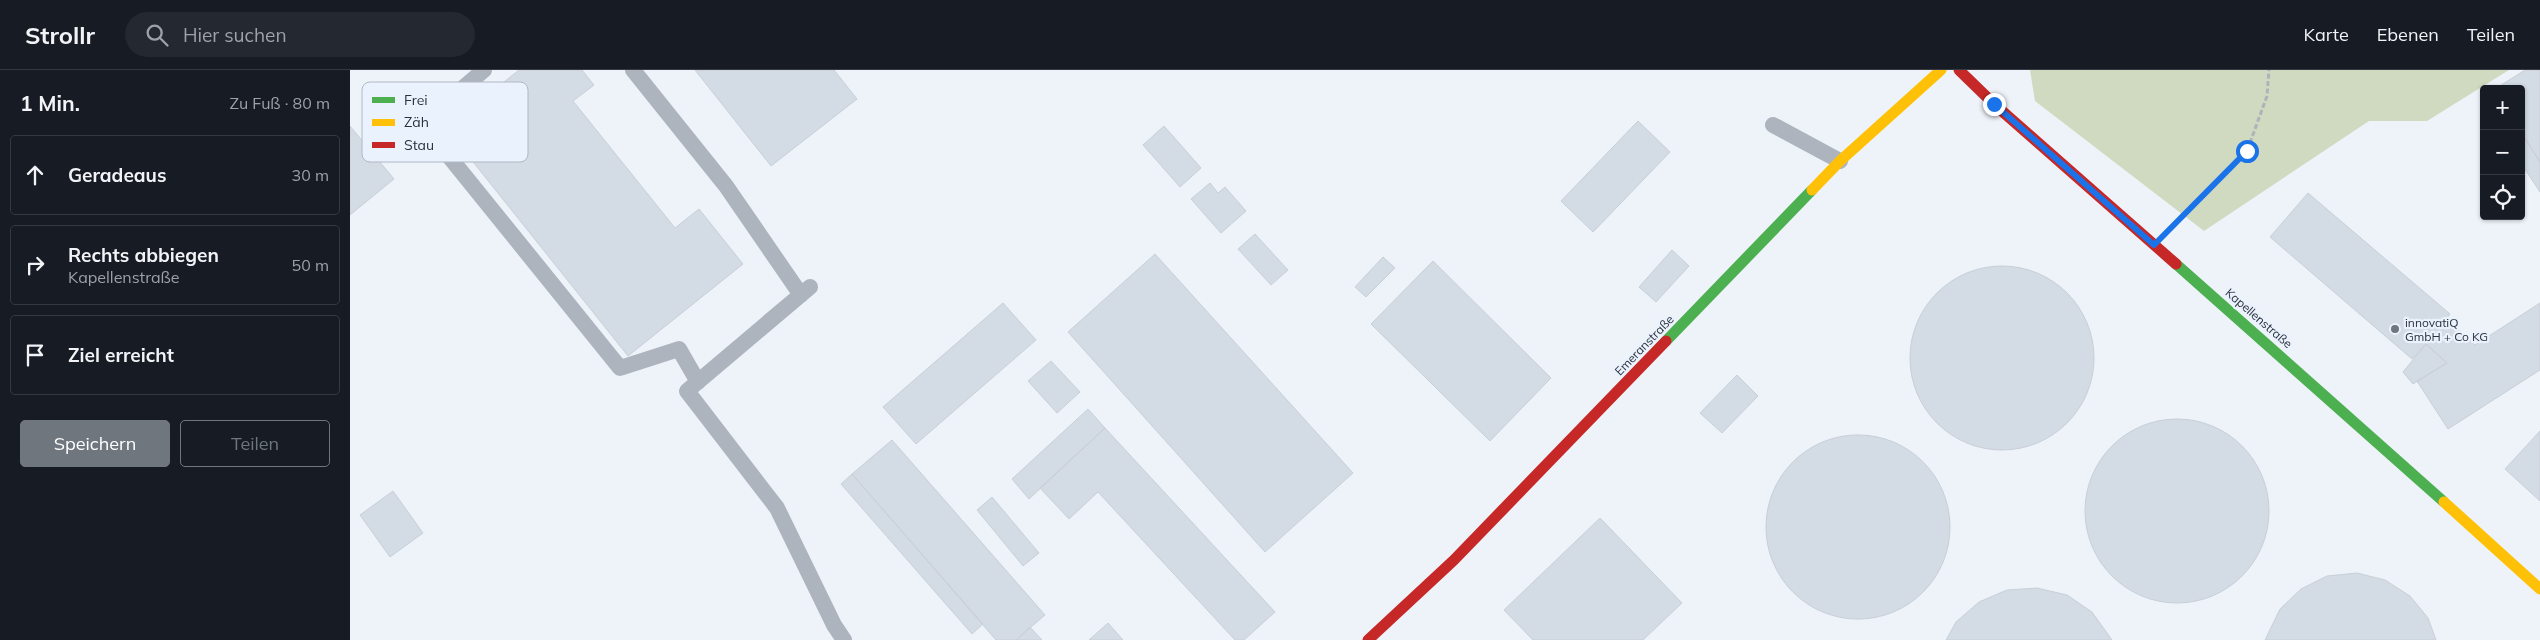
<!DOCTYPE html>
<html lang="de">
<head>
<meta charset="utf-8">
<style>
  body { margin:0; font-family:Mulish,sans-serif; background:#242831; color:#f1f3f6 }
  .controls { position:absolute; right:15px; top:15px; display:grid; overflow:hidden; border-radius:5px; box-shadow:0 1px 4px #0004 }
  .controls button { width:45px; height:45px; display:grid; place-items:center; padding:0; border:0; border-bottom:1px solid #363941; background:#171b24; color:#f1f3f6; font:25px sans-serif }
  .stop { position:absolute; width:15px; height:15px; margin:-11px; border:4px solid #1a73e8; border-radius:50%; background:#fff }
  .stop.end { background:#1a73e8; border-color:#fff; box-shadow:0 1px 5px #0008 }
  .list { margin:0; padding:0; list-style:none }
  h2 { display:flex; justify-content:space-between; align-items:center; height:65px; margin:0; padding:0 20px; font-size:21px }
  h2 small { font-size:16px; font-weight:400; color:#9ea1a6 }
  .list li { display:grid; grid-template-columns:32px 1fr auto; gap:15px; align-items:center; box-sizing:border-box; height:80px; margin:0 10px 10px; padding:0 10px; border:1px solid #363941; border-radius:5px }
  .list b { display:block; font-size:19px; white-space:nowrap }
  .list p { margin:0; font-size:16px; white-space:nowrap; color:#9ea1a6 }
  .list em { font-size:16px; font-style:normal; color:#9ea1a6 }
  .actions { display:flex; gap:10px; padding:15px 20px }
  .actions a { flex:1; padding:11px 0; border:1px solid #6f767e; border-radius:5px; text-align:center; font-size:18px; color:#6f767e }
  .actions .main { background:#6f767e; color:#fff }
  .icon { flex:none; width:28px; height:28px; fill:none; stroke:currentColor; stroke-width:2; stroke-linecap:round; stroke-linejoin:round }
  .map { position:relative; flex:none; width:2190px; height:570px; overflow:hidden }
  header { display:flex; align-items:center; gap:30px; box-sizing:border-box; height:70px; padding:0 25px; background:#171b24; border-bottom:1px solid #363941 }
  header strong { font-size:24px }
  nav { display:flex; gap:28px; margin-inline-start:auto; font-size:18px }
  .search { width:350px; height:45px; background:#242831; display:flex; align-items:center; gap:12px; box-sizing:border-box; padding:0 18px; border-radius:28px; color:#9ea1a6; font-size:19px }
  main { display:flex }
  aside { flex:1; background:#171b24 }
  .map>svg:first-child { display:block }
</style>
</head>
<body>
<header>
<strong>Strollr</strong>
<div class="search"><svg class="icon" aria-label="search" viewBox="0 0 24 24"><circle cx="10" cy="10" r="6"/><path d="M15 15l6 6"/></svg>Hier suchen</div>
<nav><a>Karte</a><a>Ebenen</a><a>Teilen</a></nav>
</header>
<main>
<aside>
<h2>1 Min.<small>Zu Fuß · 80 m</small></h2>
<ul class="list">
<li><svg class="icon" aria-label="ahead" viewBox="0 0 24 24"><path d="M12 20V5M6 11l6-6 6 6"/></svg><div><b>Geradeaus</b></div><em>30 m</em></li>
<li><svg class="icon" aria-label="right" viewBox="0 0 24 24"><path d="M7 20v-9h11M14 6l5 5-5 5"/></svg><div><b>Rechts abbiegen</b><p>Kapellenstraße</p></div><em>50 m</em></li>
<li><svg class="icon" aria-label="arrive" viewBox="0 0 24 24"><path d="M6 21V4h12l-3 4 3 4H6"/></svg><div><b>Ziel erreicht</b></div></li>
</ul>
<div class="actions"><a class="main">Speichern</a><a>Teilen</a></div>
</aside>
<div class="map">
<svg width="2190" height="570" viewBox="0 0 2190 570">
  <rect width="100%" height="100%" fill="#eef3f9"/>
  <path fill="#d0dac0" d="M 1680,0 L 2159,0 L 2077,51 L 2019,51 L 1854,161 L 1685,31 Z"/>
  <path fill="#d3dbe5" stroke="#c9cfd6" d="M 169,0 L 232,0 L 244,15 L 223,31 L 325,158 L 349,139 L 393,194 L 278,286 L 96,58 Z
    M 345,0 L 484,0 L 507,29 L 421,96 Z
    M 2175,0 L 2190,0 L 2190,92 L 2171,62 L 2171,19 L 2145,19 Z
    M 1288,51 L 1320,82 L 1243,162 L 1211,131 Z
    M 0,56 L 44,109 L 0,145 Z
    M 814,56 L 851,98 L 830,117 L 793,75 Z
    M 2171,62 L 2190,92 L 2190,122 L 2171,93 Z
    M 860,113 L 868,123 L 875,117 L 896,141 L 871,163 L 841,129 Z
    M 1958,123 L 2100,244 L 2096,249 L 2125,275 L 2190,233 L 2190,300 L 2098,359 L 2067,311 L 2097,293 L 2076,274 L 2062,289 L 1920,167 Z
    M 905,164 L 938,200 L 921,215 L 888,179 Z
    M 1322,180 L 1339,196 L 1306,232 L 1289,217 Z
    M 805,184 L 1003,403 L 915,482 L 718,262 Z
    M 1033,187 L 1045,198 L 1016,227 L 1005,217 Z
    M 1083,191 L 1201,308 L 1140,371 L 1021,254 Z
    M1560 288a92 92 0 1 1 184 0a92 92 0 1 1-184 0Z
    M 653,233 L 686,270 L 566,374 L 533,337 Z
    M 2076,274 L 2097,293 L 2063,314 L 2053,302 Z
    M 701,291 L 730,322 L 707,343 L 678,311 Z
    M 1387,305 L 1408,326 L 1372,363 L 1350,343 Z
    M 738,339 L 755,358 L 679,429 L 662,409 Z
    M1735 441a92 92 0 1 1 184 0a92 92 0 1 1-184 0Z
    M 755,358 L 925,542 L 894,570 L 885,570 L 748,422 L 719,449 L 690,418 Z
    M 2190,361 L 2190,431 L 2155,399 Z
    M1416 457a92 92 0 1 1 184 0a92 92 0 1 1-184 0Z
    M 542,370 L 695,545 L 666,570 L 646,570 L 502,404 Z
    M 502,404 L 633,554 L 622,564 L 491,414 Z
    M 43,421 L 73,463 L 40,487 L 10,445 Z
    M 642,427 L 689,483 L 673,496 L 627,440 Z
    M 1250,448 L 1332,533 L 1293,570 L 1183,570 L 1154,540 Z
    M 2007,503 L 2035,510 L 2060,526 L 2078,548 L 2086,570 L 1915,570 L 1930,539 L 1951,519 L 1977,506 Z
    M 1687,518 L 1717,525 L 1742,542 L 1762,570 L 1596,570 L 1606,552 L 1629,532 L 1657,520 Z
    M 758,553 L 773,570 L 739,570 Z
    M 680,557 L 692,570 L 666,570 Z"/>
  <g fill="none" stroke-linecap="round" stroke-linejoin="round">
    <path stroke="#adb3bb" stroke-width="3" stroke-dasharray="5 2.5" stroke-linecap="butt" d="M 1824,155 L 1897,81 L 1917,26 L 1919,0"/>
    <path stroke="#adb4be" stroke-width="16" d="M 134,0 L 79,47 L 89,74 L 270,298 L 329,279 L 348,312
      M 283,0 L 376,116 L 451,225
      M 1423,55 L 1490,91
      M 460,217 L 337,321 L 427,438 L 484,555 L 494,570"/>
    <path stroke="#4caf50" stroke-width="11" d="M 1826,194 L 2094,432
      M 1316,271 L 1462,120"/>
    <path stroke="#ffc107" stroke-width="11" d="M 1462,120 L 1490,91 L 1591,0
      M 2094,432 L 2190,519"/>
    <path stroke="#c62828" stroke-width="11" d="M 1609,0 L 1644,34 L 1826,194
      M 1018,570 L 1104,490 L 1316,271"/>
  </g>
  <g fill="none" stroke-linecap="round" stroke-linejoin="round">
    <path stroke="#1a73e8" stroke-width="6" d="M 1644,34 L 1804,175 L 1897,81"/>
  </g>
  <circle fill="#6f767e" stroke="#eaf2fd" stroke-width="2" cx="2045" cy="259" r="5"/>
  <g text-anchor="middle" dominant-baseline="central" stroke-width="4.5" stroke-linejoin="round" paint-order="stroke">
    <g font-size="12" fill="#2a323c" stroke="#eaf2fd">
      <text transform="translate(1909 248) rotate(41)">Kapellenstraße</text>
      <text transform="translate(1294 275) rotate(-46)">Emeranstraße</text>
    </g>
    <g font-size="12" fill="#2a323c" stroke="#eaf2fd" text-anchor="start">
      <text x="2055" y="252">innovatiQ<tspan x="2055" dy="14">GmbH + Co KG</tspan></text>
    </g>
  </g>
  <rect x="12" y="12" width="166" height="80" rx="8" fill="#eaf2fd" stroke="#b0b8c3" stroke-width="1"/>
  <rect x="22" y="27" width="23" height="6" fill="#4caf50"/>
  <rect x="22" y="49" width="23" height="7" fill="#ffc107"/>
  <rect x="22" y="72" width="23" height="6" fill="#c62828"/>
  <g font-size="14" fill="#2a323c">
    <text x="54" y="35">Frei</text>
    <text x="54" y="57">Zäh</text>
    <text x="54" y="80">Stau</text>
  </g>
</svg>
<div class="controls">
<button>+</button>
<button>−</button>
<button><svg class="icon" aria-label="locate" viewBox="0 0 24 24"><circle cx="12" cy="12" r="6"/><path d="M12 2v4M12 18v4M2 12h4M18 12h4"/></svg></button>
</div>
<div class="stop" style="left:1897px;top:81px"></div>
<div class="stop end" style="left:1644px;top:34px"></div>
</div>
</main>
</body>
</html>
